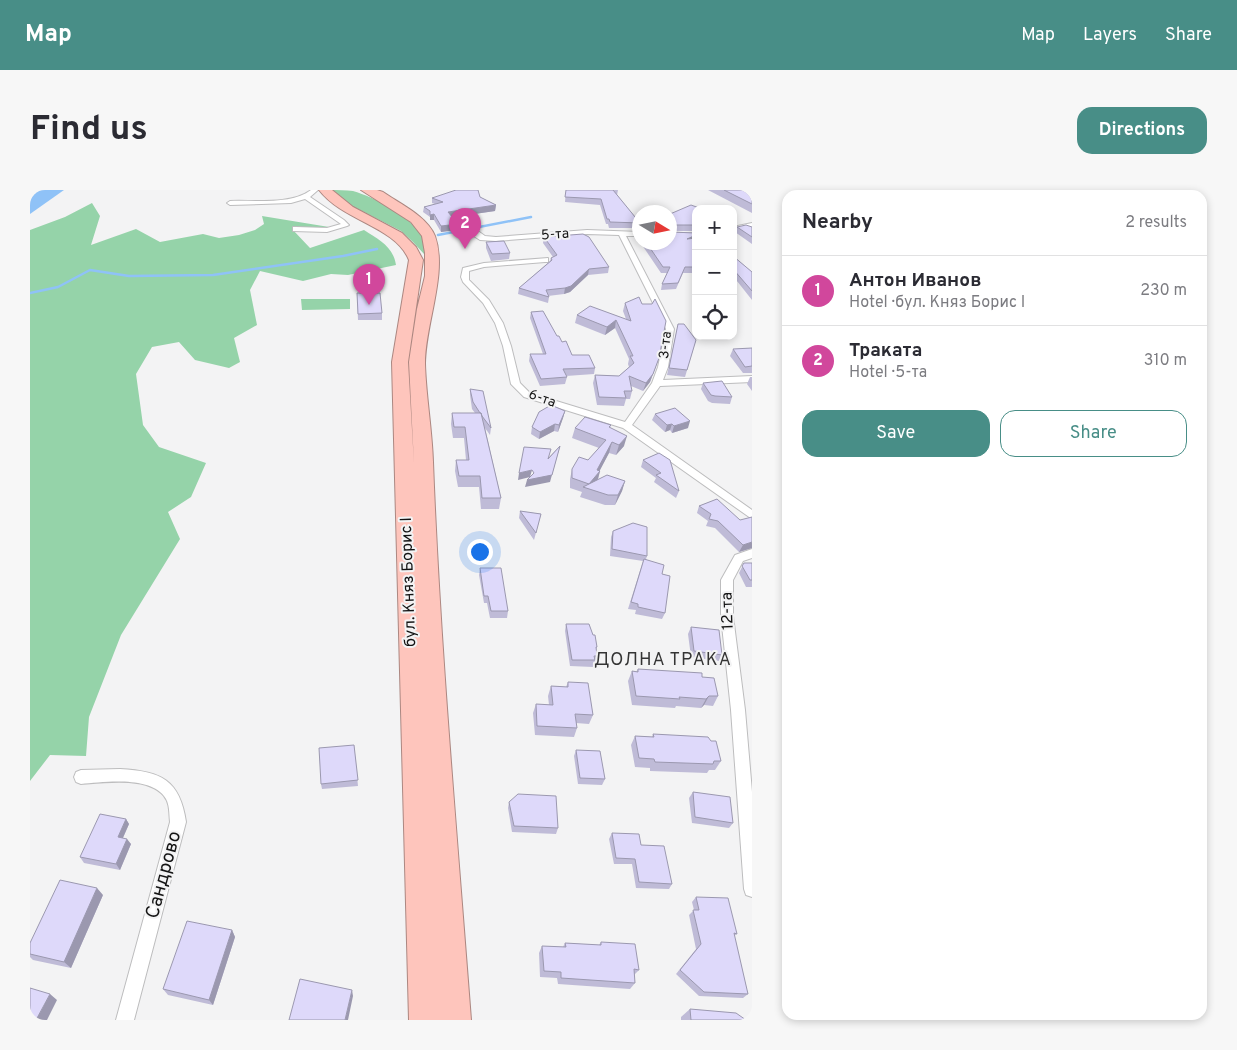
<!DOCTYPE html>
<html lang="en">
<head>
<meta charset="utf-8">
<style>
  body { margin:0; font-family:Overpass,sans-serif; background:#f7f7f7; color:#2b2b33 }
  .controls { position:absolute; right:15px; top:15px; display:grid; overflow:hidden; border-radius:10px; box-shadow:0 2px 8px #0003 }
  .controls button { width:45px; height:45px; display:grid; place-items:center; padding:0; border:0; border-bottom:1px solid #e1e1e2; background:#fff; color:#2b2b33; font:25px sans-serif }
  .compass { position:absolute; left:602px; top:15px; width:45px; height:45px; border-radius:50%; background:#fff; box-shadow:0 2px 8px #0003; rotate:100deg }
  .you { position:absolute; left:449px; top:361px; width:18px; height:18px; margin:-12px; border:4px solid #fff; border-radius:50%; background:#1a73e8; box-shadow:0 0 0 8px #1a73e833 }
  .badge { display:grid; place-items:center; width:32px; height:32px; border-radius:50%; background:#488e87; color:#fff; font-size:16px; font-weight:700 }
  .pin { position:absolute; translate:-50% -41px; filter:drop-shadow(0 1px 2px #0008) }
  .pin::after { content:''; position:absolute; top:26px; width:18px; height:15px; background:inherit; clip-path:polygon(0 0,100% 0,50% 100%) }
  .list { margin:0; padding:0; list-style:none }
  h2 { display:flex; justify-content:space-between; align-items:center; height:65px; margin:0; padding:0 20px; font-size:21px }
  h2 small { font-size:16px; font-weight:400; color:#7c7c81 }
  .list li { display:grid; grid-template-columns:32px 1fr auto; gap:15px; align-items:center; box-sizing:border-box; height:70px; padding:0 20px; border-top:1px solid #e1e1e2 }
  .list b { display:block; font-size:19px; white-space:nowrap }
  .list p { margin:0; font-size:16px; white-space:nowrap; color:#7c7c81 }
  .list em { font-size:16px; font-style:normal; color:#7c7c81 }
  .actions { display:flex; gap:10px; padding:15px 20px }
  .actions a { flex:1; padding:11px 0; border:1px solid #488e87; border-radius:15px; text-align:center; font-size:18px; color:#488e87 }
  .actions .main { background:#488e87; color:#fff }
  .icon { flex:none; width:28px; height:28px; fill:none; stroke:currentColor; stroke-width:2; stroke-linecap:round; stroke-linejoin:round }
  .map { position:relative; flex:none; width:722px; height:830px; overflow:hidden; border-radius:15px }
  header { display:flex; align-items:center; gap:30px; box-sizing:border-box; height:70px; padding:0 25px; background:#488e87; color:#fff }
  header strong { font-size:24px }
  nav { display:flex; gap:28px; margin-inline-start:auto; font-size:18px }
  .intro { display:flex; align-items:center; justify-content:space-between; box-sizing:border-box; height:120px; padding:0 30px }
  h1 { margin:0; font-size:35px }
  .button { padding:12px 22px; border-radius:15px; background:#488e87; color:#fff; font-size:18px; font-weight:700 }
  main { display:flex; gap:30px; padding:0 30px }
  aside { flex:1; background:#fff; border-radius:15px; box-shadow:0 2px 8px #0003 }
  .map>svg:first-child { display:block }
</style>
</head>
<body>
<header>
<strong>Map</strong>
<nav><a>Map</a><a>Layers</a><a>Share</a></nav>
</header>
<div class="intro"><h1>Find us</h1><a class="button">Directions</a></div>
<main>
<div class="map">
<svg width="722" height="830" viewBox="0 0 722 830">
  <rect width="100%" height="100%" fill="#f3f3f4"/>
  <path fill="#95d3a9" d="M 300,0 C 307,0 316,0 323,1 C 344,7 385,28 393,49 C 395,53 395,59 396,64 L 394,64 L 383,52 L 371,41 L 324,17 Z
    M 62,13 L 70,26 L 61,55 L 106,39 L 130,52 L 173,44 L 189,48 L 209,45 L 225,40 L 234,34 L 232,26 L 299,37 L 263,40 L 280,58 L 334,40 C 349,50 363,56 366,75 L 318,85 L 301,84 L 273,91 L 230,81 L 220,100 L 227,135 L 204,148 L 210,172 L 199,178 L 165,170 L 149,152 L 122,157 L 106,184 L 113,235 L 129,257 L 176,273 L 161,307 L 138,322 L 150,349 L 91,445 L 59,527 L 56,566 L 20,565 L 0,591 L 0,40 L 35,27 Z
    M 271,109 L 320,109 L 320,119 L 272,120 Z"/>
  <path fill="#8fc2f7" d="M 0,0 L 34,0 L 0,24 Z"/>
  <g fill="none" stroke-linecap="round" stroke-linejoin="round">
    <path stroke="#8fc2f7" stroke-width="2.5" d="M 408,45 L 501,27
      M 0,103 L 28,97 L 60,80 L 99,86 L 183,85 L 313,66 L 347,59"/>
    <g stroke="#bdbdbe" stroke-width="2">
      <path id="street" d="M 281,0 L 288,0 L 280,7 L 314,30 L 319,35 L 317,36 L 297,42 L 263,41 L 263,37 L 266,37 L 297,38 L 311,34 L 275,9 L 261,13 L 200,15 L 197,13 L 200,11 C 224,10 262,15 281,0 Z
        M 722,33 L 722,37 L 703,41 L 703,37 Z
        M 439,39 L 445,39 L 455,46 L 466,47 L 557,40 L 610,42 L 610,46 L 596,46 L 644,139 L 638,177 L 633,190 L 722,186 L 722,192 L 630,196 L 602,235 L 722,320 L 722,329 L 593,238 L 494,207 L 481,194 L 473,156 L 465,133 L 453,113 L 433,92 L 431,87 L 433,78 L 454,73 L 518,68 L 518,72 L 515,72 L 454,77 L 439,81 L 439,90 L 459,110 L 473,133 L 481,156 L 490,193 L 500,203 L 595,232 L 622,193 L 628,177 L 636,139 L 589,45 L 557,44 L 466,51 L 450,50 L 439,43 Z
        M 722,359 L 722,368 L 713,371 L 703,390 L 703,426 L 715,520 L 722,602 L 722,707 L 716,705 L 714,699 L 701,520 L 691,426 L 691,390 L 705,365 Z
        M 90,579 C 131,581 150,590 156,632 L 104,830 L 86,830 L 140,632 C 139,623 140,613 134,606 C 118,586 74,592 51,594 L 46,592 L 44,587 L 46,582 L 51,580 Z"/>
    </g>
    <g stroke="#ac8781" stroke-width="2">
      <path id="highway" d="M 289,0 L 302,0 L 323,17 L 372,43 L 386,57 L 393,70 L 378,172 L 384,274 L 379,172 L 387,119 L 395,86 L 395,63 L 392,46 L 381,32 L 331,0 L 347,0 L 353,2 C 370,14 397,26 405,46 C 418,83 395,134 395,174 C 396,207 402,239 403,272 C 410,458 427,644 441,830 L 379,830 L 362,172 L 379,70 C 365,36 314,32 289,0 Z"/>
    </g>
    <use href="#street" fill="#fff" fill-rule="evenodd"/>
    <use href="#highway" fill="#fec5bc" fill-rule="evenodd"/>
  </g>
  <path fill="#bfbbd7" d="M 536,0 L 588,0 L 587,5 L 610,33 L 608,38 L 579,38 L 578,34 L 576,34 L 570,15 L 535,12 Z
    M 678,0 L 722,0 L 722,23 Z
    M 450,7 L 466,15 L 465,21 L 422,27 L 428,34 L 427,40 L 411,42 L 404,30 L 400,30 L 400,27 L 393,22 L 394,17 L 405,14 L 402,13 L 402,8 Z
    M 666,19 L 666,41 L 640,41 L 640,42 L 666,43 L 666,83 L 653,83 L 646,99 L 631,100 L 632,94 L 637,83 L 631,83 L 610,52 L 640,52 L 640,24 Z
    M 707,37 L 722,37 L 722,54 L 705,42 Z
    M 609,42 L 610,42 L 610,51 L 607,48 Z
    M 514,47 L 579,77 L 578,83 L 558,85 L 540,102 L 534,104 L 518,106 L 519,107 L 518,113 L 488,104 L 489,98 L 520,71 L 521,68 L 523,67 L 513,53 Z
    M 456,52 L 480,63 L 479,69 L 461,71 L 456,58 Z
    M 703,66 L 722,82 L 722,110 L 703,86 Z
    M 327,103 L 352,123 L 352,130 L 328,130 Z
    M 595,113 L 626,176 L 620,192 L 613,201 L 601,196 L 602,201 L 600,209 L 596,209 L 594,216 L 567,215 L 563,193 L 565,185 L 589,186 L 599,177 L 598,174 L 599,169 L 585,138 L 575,145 L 545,133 L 547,125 L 596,129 L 593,121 Z
    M 501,122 L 527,146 L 542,165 L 565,178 L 564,184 L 536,186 L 537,187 L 535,194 L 510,196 L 499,171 L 500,164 L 513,164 L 500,128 Z
    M 648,134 L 666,150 L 655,187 L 637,185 Z
    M 722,158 L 722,183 L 713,183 L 700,166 L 703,159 Z
    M 720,187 L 722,187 L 722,201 L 717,194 Z
    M 673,193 L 702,207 L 700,214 L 682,213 L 678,211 L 671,199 Z
    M 440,199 L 461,238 L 460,245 L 455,238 L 471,308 L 469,319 L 451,319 L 449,297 L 428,297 L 425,281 L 426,270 L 436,270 L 434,248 L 423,248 L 421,234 L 422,223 L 445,223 L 442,219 L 440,205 Z
    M 535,221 L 533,228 L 528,242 L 524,241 L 509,249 L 501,244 L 502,237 Z
    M 625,224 L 658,238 L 642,243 L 640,240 L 635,242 L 622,230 Z
    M 581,235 L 580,238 L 594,256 L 586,265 L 579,263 L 569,281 L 570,281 L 568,290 L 595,291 L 592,301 L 585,315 L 575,315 L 550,307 L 552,302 L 540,298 L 540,289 L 542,279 L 558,270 L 569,258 L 542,248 L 545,238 Z
    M 629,263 L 649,301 L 646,308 L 624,292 L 626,288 L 611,277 L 613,270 Z
    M 687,309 L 722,358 L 709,362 L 685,338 L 676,336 L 678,331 L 667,323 L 669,316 Z
    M 490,321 L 511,324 L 504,350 L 489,328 Z
    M 583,341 L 617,366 L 616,369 L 632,384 L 635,423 L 632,429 L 605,424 L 606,420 L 598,419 L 613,371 L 580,366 L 581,347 Z
    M 714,373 L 722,373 L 722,397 L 716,397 L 709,383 Z
    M 450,378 L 478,421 L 477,428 L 460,428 L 457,413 L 454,413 L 449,385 Z
    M 536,434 L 563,445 L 567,457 L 566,460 L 567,466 L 563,477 L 540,476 L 535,441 Z
    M 661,437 L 692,465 L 689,471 L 661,467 L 658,444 Z
    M 608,479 L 672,487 L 688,506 L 683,516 L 674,515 L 671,518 L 646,516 L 645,518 L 602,515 L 598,491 L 602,481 L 606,482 Z
    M 538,492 L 563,525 L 559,534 L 546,533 L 547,538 L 544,547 L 505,545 L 503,523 L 506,514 L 519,515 L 518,506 L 521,496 L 536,497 Z
    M 623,544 L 691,571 L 685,580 L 679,580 L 677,583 L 620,581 L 620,578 L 605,577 L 601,555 L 605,546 L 622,547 Z
    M 324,555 L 328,596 L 292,599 L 291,594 Z
    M 546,560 L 575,589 L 572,595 L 548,594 L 544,566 Z
    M 663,602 L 703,633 L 699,638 L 662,633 L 659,608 Z
    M 479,612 L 528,638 L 526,644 L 482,642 L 478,618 Z
    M 96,629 L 99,634 L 93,648 L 101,654 L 90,680 L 54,673 L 50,667 Z
    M 582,643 L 611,655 L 642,694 L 639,699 L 606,698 L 602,674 L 584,674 L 579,649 Z
    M 73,705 L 41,778 L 3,770 L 0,767 L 0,753 Z
    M 666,707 L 707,744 L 704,746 L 718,804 L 713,808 L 669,806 L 646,784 L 666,759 L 659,725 L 664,720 L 662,712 Z
    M 202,740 L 205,747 L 183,815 L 138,805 L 133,799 Z
    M 571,752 L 609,780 L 604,785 L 605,793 L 600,799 L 528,794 L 527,788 L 510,787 L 509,763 L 512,756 L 533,757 L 535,753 L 569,755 Z
    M 660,819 L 716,830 L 651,830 L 651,827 Z"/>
  <path fill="#9b98af" d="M 466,15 L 465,21 L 418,28 L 418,22 Z
    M 404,24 L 404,30 L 400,30 L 400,25 Z
    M 428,34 L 427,40 L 411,42 L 411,36 Z
    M 666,45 L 666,50 L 657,49 Z
    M 559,79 L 558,85 L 540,102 L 534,104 L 535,98 Z
    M 586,130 L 585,138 L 575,145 L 577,137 Z
    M 629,168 L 620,192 L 613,201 L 616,193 Z
    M 535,221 L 533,228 L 528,242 L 529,235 Z
    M 660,231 L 658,238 L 642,243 L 644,236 Z
    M 525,234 L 524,241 L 509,249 L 510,242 Z
    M 642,234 L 640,240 L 635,242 L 637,235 Z
    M 597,246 L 594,256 L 586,265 L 589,255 Z
    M 582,252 L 579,263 L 568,284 L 570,281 L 567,292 L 559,294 Z
    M 530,256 L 520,292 L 495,297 L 497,290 Z
    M 502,280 L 500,287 L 488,290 L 489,283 Z
    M 595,291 L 592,301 L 585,315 L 588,305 Z
    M 722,352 L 722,358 L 709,362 L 713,355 Z
    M 679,506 L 674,515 L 671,518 L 676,509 Z
    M 96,629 L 99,634 L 91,652 L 88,647 Z
    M 97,649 L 101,654 L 90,680 L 86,674 Z
    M 67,698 L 73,705 L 41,778 L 34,772 Z
    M 202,740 L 205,747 L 183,815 L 179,810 Z
    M 322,800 L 323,806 L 318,830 L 315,830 Z
    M 20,804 L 27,810 L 17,830 L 6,830 Z"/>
  <path fill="#ded9fa" stroke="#9b98af" d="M 426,0 L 448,0 L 450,7 L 466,15 L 418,22 L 428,34 L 411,36 L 404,24 L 400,25 L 400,21 L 394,17 L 413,12 L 402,8 Z
    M 536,0 L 583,0 L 610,33 L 580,32 L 579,29 L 577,29 L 571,9 L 535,7 Z
    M 694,0 L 722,0 L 722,14 Z
    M 661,15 L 672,19 L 666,19 L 666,35 L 642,35 L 640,37 L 640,42 L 666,43 L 666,45 L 657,49 L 666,48 L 666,77 L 655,77 L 648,93 L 632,94 L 640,77 L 633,77 L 616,52 L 640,52 L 640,24 Z
    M 716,35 L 722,37 L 722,47 L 707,37 Z
    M 553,44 L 559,47 L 579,77 L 559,79 L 541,96 L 535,98 L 516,100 L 519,107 L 489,98 L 522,70 L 521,68 L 527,65 L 514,47 Z
    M 474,51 L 480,63 L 462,64 L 456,52 Z
    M 703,66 L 722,82 L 722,101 L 703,79 Z
    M 327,103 L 350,103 L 352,123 L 328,124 Z
    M 609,107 L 612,114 L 622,114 L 625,109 L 636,131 L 629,168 L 623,184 L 616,193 L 599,186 L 602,201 L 594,201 L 596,208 L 569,207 L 565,185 L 589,186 L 604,173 L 600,166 L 603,166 L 586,130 L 577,137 L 547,125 L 560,116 L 601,131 L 595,113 Z
    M 513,121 L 527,146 L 529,146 L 532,152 L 536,151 L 542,165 L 559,165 L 565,178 L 533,179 L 537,187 L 511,189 L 500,164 L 516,164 L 501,122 Z
    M 648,134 L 654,134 L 666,150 L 657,180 L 639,178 Z
    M 722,158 L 722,176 L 715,177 L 703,159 Z
    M 692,191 L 702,207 L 685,206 L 681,205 L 673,193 Z
    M 440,199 L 453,201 L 461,238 L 452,226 L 451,223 L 450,223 L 443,212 Z
    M 521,215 L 535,221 L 529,235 L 525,234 L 510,242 L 502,237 L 509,222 Z
    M 645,218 L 660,231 L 644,236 L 642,234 L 637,235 L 625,224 Z
    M 422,223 L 451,223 L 471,308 L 452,308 L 450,286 L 429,286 L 426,270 L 439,270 L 435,237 L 424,237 Z
    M 555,227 L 581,235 L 579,237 L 597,246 L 589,255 L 582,252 L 567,280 L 570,281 L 559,294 L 577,285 L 595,291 L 588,305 L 578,305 L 553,297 L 559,294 L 542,288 L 542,279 L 549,267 L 558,270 L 576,250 L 545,238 Z
    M 530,256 L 522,285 L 497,290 L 504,283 L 502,280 L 489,283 L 494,257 L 521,259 L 518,269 Z
    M 629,263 L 640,270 L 649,301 L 626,285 L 631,283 L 613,270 Z
    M 687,309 L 710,330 L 722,327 L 722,352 L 713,355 L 688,331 L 679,329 L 681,324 L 669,316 Z
    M 490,321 L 511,324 L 506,343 Z
    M 603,333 L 617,337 L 617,366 L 582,359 L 583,341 Z
    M 614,369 L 634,375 L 632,384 L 640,386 L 635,423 L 608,417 L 608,414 L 601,412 Z
    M 714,373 L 722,373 L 722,390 L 720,390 L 712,376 Z
    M 450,378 L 471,378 L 478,421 L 461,421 L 458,406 L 454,406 Z
    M 536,434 L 559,434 L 563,445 L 565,445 L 567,457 L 566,457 L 567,466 L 564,466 L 565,470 L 542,470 Z
    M 661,437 L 689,440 L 692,465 L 664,461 Z
    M 608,479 L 672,483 L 672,487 L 684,488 L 688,506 L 679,506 L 676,509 L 649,507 L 650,509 L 606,506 L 602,481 L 608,482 Z
    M 538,492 L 558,493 L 563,525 L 545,524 L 547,538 L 507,536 L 506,514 L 523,515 L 521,496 L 538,497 Z
    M 623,544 L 678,547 L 681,551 L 686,551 L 691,571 L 684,571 L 683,574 L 625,572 L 624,569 L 609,568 L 605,546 L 624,547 Z
    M 324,555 L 328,590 L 291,594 L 289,558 Z
    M 546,560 L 570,561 L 575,589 L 550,588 Z
    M 663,602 L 700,607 L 703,633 L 665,627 Z
    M 488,604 L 526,606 L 528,638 L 484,636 L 479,612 Z
    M 70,624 L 96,629 L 88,647 L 97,649 L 86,674 L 50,667 Z
    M 582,643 L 609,644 L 611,655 L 634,656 L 642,694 L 609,692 L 605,669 L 586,668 Z
    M 30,690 L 67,698 L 34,772 L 0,764 L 0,753 Z
    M 666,707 L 698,708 L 707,744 L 704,743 L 718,804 L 674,802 L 650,780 L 671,754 L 663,720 L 669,720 Z
    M 157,731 L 202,740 L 179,810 L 133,799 Z
    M 571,752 L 605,754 L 609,780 L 604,779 L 605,793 L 531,788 L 531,782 L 514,781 L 512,756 L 536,757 L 535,753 L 571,755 Z
    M 270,789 L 322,800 L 315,830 L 259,830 Z
    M 0,798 L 20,804 L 6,830 L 0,830 Z
    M 660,819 L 706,823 L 716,830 L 661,830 Z"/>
  <g text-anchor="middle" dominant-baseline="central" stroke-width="4" stroke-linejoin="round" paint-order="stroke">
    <g font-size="14" fill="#141414" stroke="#f3f3f4">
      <text transform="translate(525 45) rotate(-4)">5-та</text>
      <text transform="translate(636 155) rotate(-84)">3-та</text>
      <text transform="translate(512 209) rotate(20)">6-та</text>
    </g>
    <g font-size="16" fill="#141414" stroke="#f3f3f4">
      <text transform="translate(379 392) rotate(-92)">бул. Княз Борис I</text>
      <text transform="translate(698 421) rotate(-92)">12-та</text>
    </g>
    <g font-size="18" letter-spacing="1" fill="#343434" stroke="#f3f3f4">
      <text x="633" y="470">ДОЛНА ТРАКА</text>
    </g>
    <g font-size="19" fill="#141414" stroke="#f3f3f4">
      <text transform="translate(134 685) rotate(-75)">Сандрово</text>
    </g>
  </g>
</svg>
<div class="controls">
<button>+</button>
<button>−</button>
<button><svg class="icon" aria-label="locate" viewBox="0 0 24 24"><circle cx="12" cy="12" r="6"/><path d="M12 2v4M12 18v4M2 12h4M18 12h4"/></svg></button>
</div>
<svg class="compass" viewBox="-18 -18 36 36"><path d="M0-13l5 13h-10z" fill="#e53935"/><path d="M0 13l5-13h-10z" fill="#7c7c81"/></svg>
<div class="you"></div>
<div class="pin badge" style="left:339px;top:115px;background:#d1479c">1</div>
<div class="pin badge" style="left:435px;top:59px;background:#d1479c">2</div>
</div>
<aside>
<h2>Nearby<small>2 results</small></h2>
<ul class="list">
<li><span class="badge" style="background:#d1479c">1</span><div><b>Антон Иванов</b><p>Hotel · бул. Княз Борис I</p></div><em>230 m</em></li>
<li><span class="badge" style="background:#d1479c">2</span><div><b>Траката</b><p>Hotel · 5-та</p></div><em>310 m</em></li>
</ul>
<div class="actions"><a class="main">Save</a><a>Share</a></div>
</aside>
</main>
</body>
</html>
